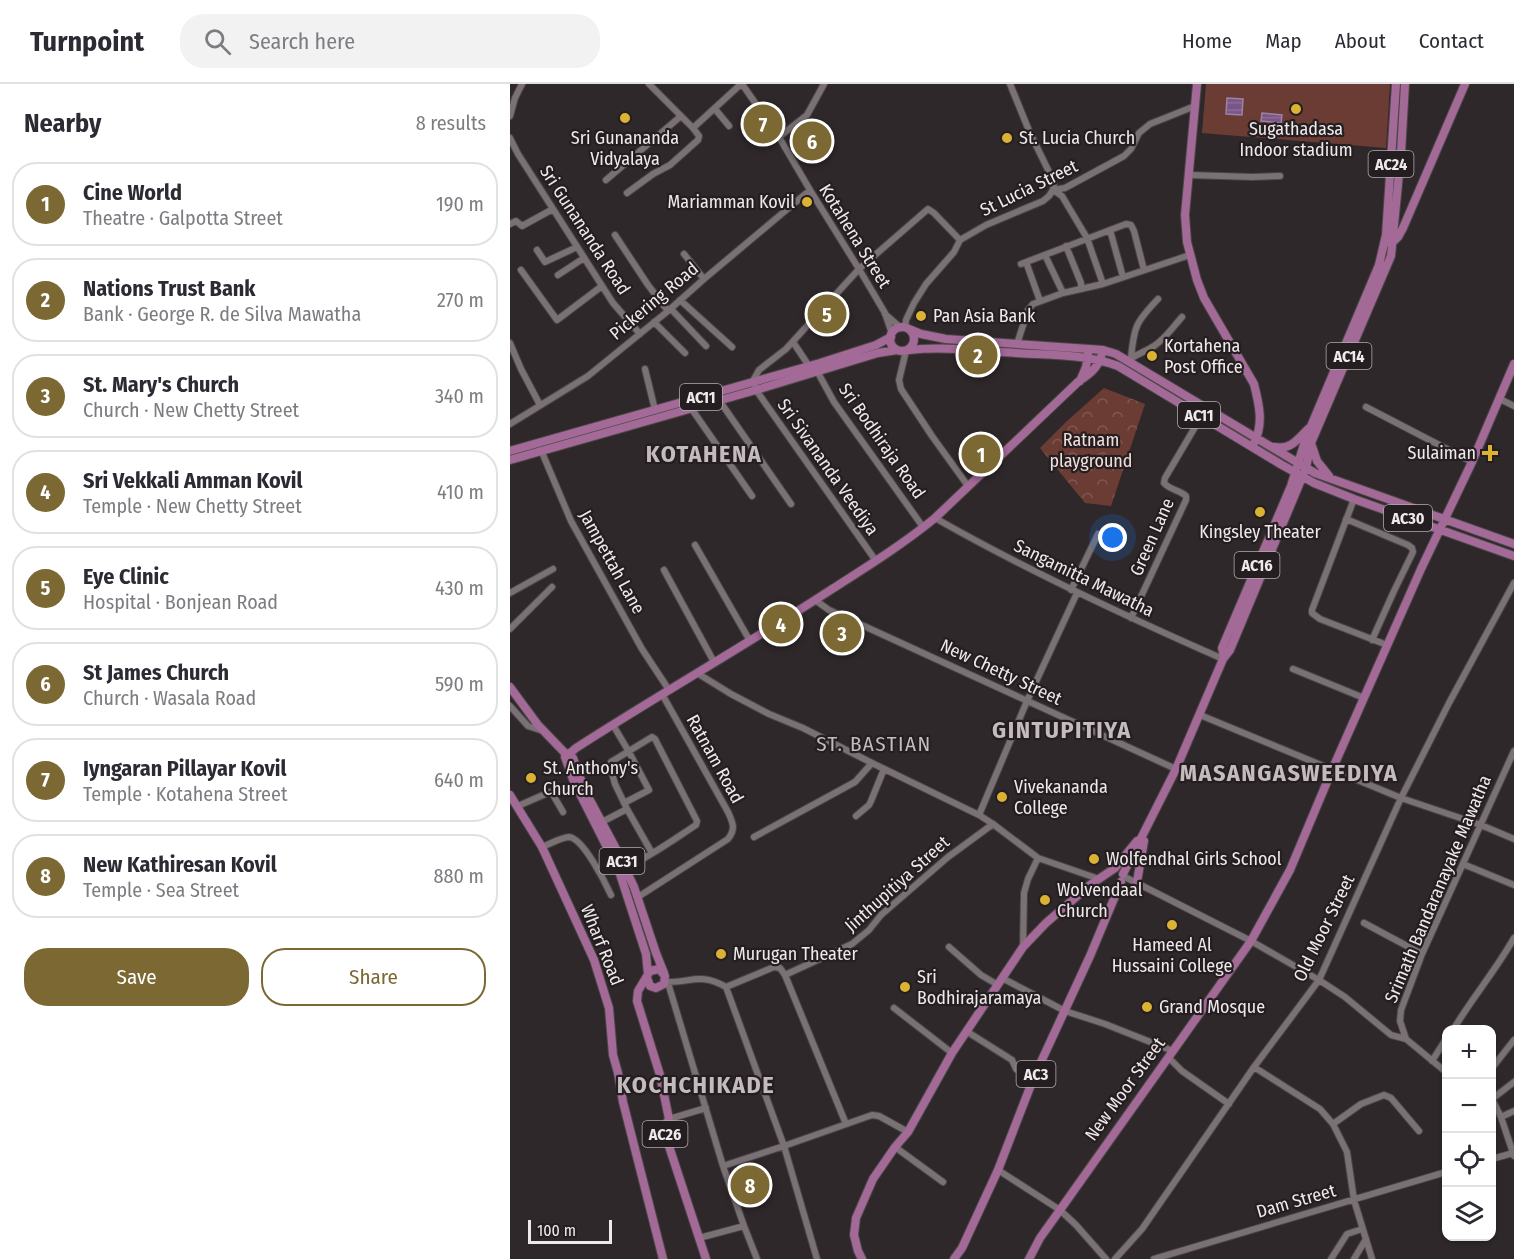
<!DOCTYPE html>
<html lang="en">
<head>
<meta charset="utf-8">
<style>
  body { margin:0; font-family:"Fira Sans Condensed",sans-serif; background:#f2f2f3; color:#2b2b33 }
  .controls { position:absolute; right:18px; bottom:18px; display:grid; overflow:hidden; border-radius:12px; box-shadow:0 2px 4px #0004 }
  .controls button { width:54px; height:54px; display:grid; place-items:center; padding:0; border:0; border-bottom:2px solid #e1e1e2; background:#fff; color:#2b2b33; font:30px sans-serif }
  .scale { position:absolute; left:18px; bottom:15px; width:84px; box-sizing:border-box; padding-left:6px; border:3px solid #eee9eb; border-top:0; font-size:16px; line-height:21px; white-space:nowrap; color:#eee9eb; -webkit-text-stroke:4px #251e21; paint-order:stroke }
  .you { position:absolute; left:603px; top:454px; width:21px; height:21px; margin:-15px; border:4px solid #fff; border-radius:50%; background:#1a73e8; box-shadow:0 0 0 9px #1a73e833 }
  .badge { display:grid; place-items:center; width:39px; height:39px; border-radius:50%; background:#7b6833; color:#fff; font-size:20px; font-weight:700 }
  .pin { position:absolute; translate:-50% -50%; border:3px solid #fff; box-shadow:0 2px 6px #0006 }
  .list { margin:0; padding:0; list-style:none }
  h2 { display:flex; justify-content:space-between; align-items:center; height:78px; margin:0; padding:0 24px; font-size:26px }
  h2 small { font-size:20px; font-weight:400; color:#7c7c81 }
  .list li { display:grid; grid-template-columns:39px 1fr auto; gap:18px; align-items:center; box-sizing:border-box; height:84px; margin:0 12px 12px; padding:0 12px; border:2px solid #e1e1e2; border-radius:24px }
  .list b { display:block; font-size:22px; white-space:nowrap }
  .list p { margin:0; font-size:20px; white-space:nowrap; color:#7c7c81 }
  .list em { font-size:20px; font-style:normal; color:#7c7c81 }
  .actions { display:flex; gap:12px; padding:18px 24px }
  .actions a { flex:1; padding:14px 0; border:2px solid #7b6833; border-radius:24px; text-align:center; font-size:21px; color:#7b6833 }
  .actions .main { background:#7b6833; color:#fff }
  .icon { flex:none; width:33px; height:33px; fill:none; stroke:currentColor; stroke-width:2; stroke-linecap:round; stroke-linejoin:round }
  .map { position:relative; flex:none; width:1004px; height:1175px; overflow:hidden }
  header { display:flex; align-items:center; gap:36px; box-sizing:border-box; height:84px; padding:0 30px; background:#fff; border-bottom:2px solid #e1e1e2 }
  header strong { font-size:28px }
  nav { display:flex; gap:33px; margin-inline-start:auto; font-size:21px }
  .search { width:420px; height:54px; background:#f2f2f3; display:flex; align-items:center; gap:15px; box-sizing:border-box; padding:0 21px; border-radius:24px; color:#7c7c81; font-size:22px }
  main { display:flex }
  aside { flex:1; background:#fff }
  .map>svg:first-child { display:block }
</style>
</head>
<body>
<header>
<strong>Turnpoint</strong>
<div class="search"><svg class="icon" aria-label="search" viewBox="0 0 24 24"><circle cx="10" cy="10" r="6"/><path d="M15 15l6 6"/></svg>Search here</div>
<nav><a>Home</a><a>Map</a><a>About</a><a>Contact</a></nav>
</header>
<main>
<aside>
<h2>Nearby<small>8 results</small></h2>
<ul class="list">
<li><span class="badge">1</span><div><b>Cine World</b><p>Theatre · Galpotta Street</p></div><em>190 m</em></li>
<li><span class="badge">2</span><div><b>Nations Trust Bank</b><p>Bank · George R. de Silva Mawatha</p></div><em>270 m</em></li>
<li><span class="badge">3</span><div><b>St. Mary's Church</b><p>Church · New Chetty Street</p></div><em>340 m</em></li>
<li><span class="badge">4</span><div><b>Sri Vekkali Amman Kovil</b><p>Temple · New Chetty Street</p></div><em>410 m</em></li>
<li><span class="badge">5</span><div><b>Eye Clinic</b><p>Hospital · Bonjean Road</p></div><em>430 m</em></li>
<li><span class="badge">6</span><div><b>St James Church</b><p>Church · Wasala Road</p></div><em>590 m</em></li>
<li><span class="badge">7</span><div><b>Iyngaran Pillayar Kovil</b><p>Temple · Kotahena Street</p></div><em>640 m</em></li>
<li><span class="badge">8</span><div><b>New Kathiresan Kovil</b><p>Temple · Sea Street</p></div><em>880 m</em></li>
</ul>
<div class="actions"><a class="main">Save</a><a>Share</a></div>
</aside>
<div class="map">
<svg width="1004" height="1175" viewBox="0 0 1004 1175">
  <defs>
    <pattern id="park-crowns" width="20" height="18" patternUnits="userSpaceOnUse" patternTransform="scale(1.5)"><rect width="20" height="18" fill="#6b3c33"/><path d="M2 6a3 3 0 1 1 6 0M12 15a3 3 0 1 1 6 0" fill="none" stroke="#805851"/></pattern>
    <pattern id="water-rules" width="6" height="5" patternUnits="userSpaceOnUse" patternTransform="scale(1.5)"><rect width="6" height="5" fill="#795687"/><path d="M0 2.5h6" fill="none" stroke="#8c6e98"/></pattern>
  </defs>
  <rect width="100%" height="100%" fill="#2f282b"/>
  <path fill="#6b3c33" d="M 696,0 L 880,0 L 876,64 L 692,49 Z"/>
  <path fill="url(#park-crowns)" d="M 594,304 L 635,320 L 601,422 L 575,419 L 530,364 L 556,338 Z"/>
  <path fill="url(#water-rules)" stroke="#9c82a5" stroke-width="1.5" d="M 717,14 L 733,15 L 732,31 L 716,30 Z
    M 752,29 L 772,31 L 771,39 L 751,37 Z"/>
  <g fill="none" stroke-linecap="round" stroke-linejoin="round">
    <g stroke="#4b4547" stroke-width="8">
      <path id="minor" d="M 139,0 L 183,44 L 231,0
        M 232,0 L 269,53 L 300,106 L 349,185 L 375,229 L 382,250
        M 500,0 L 520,49 L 544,98 L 543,106 L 552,112 L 577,154 L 593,200
        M 205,25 L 219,42
        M 0,32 L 5,14 L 12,0
        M 269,53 L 297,31 L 314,0
        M 0,54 L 8,70 L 103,219 L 130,250
        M 679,91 L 743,93 L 770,92
        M 96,96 L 171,32
        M 117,109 L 143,90 L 160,81 L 188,56 L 189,52 L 183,44
        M 0,140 L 6,137 L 12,142 L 43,125
        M 600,146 L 613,193
        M 105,151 L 138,201 L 158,227
        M 556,162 L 571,199 L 571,205
        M 27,166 L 35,178 L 67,163
        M 174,170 L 194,195
        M 535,171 L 553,209
        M 516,178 L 530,217
        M 511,180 L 616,140 L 621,141 L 624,147 L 634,186
        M 11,186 L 47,236 L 92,202
        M 48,191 L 74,174
        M 170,216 L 222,263
        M 161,225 L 196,262
        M 375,230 L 391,244
        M 144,238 L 175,269
        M 395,244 L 396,236 L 404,219 L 416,200 L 444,168 L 450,156 L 476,141 L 533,117 L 539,112 L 543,106 L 555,104 L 614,72 L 621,65 L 629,49 L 640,40 L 685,22
        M 283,258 L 299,282
        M 0,259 L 11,285 L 30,321
        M 507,260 L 518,226 L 523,220 L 553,209 L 593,200 L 680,171
        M 396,267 L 389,296 L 391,305 L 422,352 L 458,402
        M 621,274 C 624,242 626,238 648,215
        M 618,276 C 626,271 636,267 644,262 C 655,255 663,243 672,233
        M 135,285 L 145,326
        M 307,287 L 324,318 L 413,443
        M 990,315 L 1004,322
        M 209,316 L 281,420
        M 856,323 L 962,378
        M 181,324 L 242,412
        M 0,340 L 78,292 L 158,227 L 194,195 L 300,106
        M 31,366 L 61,437 L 132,565 L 159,606
        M 844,415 L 802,526 L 802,529 L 810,535 L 877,561
        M 425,434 C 518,487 615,532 713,575
        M 836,435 L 898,461 L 902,464 L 903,468 L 884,507 L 862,556
        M 185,461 L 240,557
        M 366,477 L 246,306 L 244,295 L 249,286 L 276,265 L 349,185 L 418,125 L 424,129 L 450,156
        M 154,486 L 204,578
        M 561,506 L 588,450
        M 0,509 L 43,485
        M 305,516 L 319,526 L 666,685
        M 621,534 L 676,416 L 676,412 C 670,406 660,406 654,399 L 655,394 L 691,333
        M 0,545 L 42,503
        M 783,585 L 854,614
        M 187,589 L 221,610 L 259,630 L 293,644 L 362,679 L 469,731 L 483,740 L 528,774 L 589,795
        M 0,622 L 18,642 L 33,647
        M 690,631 L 891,714 L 971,741 L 1004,755
        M 103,641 L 119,668 L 139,706 L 114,719
        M 8,722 L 40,708 L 42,709 L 53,728
        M 469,731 L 517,617 L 567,509
        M 346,732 L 359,721 L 361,717 L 374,685
        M 92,738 L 117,725
        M 244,753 L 345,698 L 362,679
        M 32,763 C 40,760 52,753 59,753 C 73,754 95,798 101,811
        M 953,780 L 1004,801
        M 115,784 C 140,773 163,756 186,741 L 187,737 L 145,655 L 142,653 L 101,678 L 100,682 L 105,700 L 117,725 L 142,769
        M 613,792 L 741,857 L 809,896 L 835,913 L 881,951 L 896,955 L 936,988
        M 128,813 L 218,755 C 226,745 223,739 218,728 L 152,610
        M 854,839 L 912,870
        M 439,863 L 471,891 L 488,901
        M 513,863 L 514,809 L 518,795 L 528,774
        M 275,891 L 342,860 L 359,846 L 371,831 L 438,773 L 483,740
        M 492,894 L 555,927 L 595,940 L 663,967
        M 155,898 C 181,899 190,888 216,903 L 274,1062 L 307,1175
        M 158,899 L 213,1082 L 234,1142 L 247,1175
        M 216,903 L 264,883 L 270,884 L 275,891 L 336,1040
        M 384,924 L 442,969
        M 943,946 C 962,914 986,886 1004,854
        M 456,947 L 502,976 L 506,985 L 524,993
        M 896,955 L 890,937 L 891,926 L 912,870 L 1004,667
        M 658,973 L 672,987 L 719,1020
        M 922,977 L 936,955
        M 744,983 L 810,1025 L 823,1040 L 837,1068 L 844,1116 L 862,1175
        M 982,984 L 1004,956
        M 982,1015 L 991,1033 L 1004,1072
        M 982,1015 L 1004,998
        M 991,1033 L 1004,1027
        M 159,1035 L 196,1024
        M 823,1040 L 851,1020 L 874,1011 L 881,1014 L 909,1047
        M 385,1063 L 433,1098
        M 982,1075 L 1003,1069
        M 213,1082 L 274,1062 L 362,1031 L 369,1032 L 398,1048
        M 488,1086 L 550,1126 L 566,1141 L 596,1175
        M 189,1154 L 234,1142
        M 605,1175 L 632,1145 L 744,983 L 809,896 L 891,714 L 939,619 L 1004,499
        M 644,1175 L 936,1088
        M 821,1175 L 837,1150 L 852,1145
        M 844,1175 L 856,1155"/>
    </g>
    <g stroke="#4b4547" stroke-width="10">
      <path id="major" d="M 687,0 L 675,131 L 677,158 L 687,196 L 694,214 L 744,300 C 749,320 754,340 744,359
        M 881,160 L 888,153 L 893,144 L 955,0
        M380 255a12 12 0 1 1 24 0a12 12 0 1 1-24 0Z
        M 399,245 L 411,250 L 436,255 L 579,265 L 593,266 L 606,270 L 805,389 L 1004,460
        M 399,266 C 434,262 470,267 506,269 C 539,271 576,270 608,282 L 772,381 L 804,399 L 844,415 L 1004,472
        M 570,297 L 576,283 L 578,269
        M 802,362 L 807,377 L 819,392
        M 764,363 C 781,366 787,356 798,345
        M 0,367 L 310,279 L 366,261 L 381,253
        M 0,376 L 246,306 L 368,269 L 387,266
        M 714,573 L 712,564 L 781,402 L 796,354 L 869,181 L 876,151 L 886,0
        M 0,603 L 28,641 L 55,669
        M 55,669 L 59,670 L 63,674 L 75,707 L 104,761 L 124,803 L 146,869 L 154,889
        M 55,673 L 64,698 L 109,787 L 136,870 L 138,890
        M 57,678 L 59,670 L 66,664 C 150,610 236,561 319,507 C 355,484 392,461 425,434 L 569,297 C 583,288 589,282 593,266
        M 0,711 L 32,763 L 84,876 L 99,924 L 103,971 L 108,989 L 113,1018 L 153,1175
        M 613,790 L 666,685 L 713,575 L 720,566 L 796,384 L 801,359 L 881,172 L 891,69 L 895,0
        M 627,798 L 634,757
        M 137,894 L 140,902 L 146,904 L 154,900 L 155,892 L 149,885 L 140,887 L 128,907 L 127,917 L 150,991 L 159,1035 L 154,1043 L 155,1050 L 196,1175
        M 352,1175 L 348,1167 L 344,1151 L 346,1134 L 363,1095 L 385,1063 L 398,1048 L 442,969 L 513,863 L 536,839 L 580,801 L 605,784 L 627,757
        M 444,1175 L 452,1164 L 488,1086 L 524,993 L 580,872 L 611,798
        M 519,1175 L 530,1154 L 550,1126 L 741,857 L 780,786 L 822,686 L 911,485 L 962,378 L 1004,280"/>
    </g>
    <use href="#minor" stroke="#797174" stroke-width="6"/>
    <use href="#major" stroke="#a36997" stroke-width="8"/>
  </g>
  <g fill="#dcb233" stroke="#251e21" stroke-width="2">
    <circle cx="786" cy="25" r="6"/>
    <circle cx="115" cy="34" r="6"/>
    <circle cx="497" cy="54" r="6"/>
    <circle cx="297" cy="118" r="6"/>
    <circle cx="411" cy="232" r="6"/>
    <circle cx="642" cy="272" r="6"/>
    <path d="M977 360h6v6h6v6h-6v6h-6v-6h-6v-6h6z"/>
    <circle cx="750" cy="428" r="6"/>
    <circle cx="21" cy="694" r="6"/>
    <circle cx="492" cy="713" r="6"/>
    <circle cx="584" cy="775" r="6"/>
    <circle cx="535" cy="816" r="6"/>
    <circle cx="662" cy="841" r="6"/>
    <circle cx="211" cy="870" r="6"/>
    <circle cx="395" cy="903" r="6"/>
    <circle cx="637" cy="923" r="6"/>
  </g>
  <g text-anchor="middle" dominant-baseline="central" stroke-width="4.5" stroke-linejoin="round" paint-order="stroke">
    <g fill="#251e21" stroke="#b2acae" stroke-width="1.5">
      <rect x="858.5" y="67" width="45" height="26" rx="4.5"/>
      <rect x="816.5" y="259" width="45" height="26" rx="4.5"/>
      <rect x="170" y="300" width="42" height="26" rx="4.5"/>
      <rect x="668" y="318" width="42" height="26" rx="4.5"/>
      <rect x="874" y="421" width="48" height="26" rx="4.5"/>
      <rect x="724.5" y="468" width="45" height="26" rx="4.5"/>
      <rect x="89.5" y="764" width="45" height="26" rx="4.5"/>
      <rect x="506.5" y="977" width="39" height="26" rx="4.5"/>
      <rect x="132.5" y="1037" width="45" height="26" rx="4.5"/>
    </g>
    <g font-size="16" font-weight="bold" fill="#eee9eb">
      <text x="881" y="80">AC24</text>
      <text x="839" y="272">AC14</text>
      <text x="191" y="313">AC11</text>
      <text x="689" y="331">AC11</text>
      <text x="898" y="434">AC30</text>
      <text x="747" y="481">AC16</text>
      <text x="112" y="777">AC31</text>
      <text x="526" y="990">AC3</text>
      <text x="155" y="1050">AC26</text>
    </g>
    <g font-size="18" fill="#eee9eb" stroke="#251e21" text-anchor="start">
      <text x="786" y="45" text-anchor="middle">Sugathadasa<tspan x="786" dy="21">Indoor stadium</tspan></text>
      <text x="115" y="54" text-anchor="middle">Sri Gunananda<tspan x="115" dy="21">Vidyalaya</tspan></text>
      <text x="509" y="54">St. Lucia Church</text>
      <text x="285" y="118" text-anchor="end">Mariamman Kovil</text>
      <text x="423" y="232">Pan Asia Bank</text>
      <text x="654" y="262">Kortahena<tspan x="654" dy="21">Post Office</tspan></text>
      <text x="966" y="369" text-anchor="end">Sulaiman</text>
      <text x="750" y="448" text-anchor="middle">Kingsley Theater</text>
      <text x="33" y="684">St. Anthony's<tspan x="33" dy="21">Church</tspan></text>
      <text x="504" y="703">Vivekananda<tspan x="504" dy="21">College</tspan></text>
      <text x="596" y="775">Wolfendhal Girls School</text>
      <text x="547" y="806">Wolvendaal<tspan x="547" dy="21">Church</tspan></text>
      <text x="662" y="861" text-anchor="middle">Hameed Al<tspan x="662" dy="21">Hussaini College</tspan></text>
      <text x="223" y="870">Murugan Theater</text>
      <text x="407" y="893">Sri<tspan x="407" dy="21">Bodhirajaramaya</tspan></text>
      <text x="649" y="923">Grand Mosque</text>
    </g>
    <g font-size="18" fill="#eee9eb" stroke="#251e21">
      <text transform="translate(519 104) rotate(-26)">St Lucia Street</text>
      <text transform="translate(75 146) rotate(57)">Sri Gunananda Road</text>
      <text transform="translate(345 152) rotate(58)">Kotahena Street</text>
      <text transform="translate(144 217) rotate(-40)">Pickering Road</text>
      <text transform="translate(372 357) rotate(55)">Sri Bodhiraja Road</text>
      <text transform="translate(318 383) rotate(55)">Sri Sivananda Veediya</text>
      <text transform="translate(642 453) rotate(-66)">Green Lane</text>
      <text transform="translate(102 478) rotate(61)">Jampettah Lane</text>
      <text transform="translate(574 494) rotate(26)">Sangamitta Mawatha</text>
      <text transform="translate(491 588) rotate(25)">New Chetty Street</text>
      <text transform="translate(205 675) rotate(61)">Ratnam Road</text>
      <text transform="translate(387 800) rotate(-42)">Jinthupitiya Street</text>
      <text transform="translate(928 805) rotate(-67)">Srimath Bandaranayake Mawatha</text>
      <text transform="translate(814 844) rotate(-64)">Old Moor Street</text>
      <text transform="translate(92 861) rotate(68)">Wharf Road</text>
      <text transform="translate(615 1005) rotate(-54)">New Moor Street</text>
      <text transform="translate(786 1117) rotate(-16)">Dam Street</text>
    </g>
    <g font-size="18" fill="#f2deda" stroke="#251e21">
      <text x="581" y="356">Ratnam<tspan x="581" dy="21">playground</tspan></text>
    </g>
    <g font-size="21" letter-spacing="1.5" fill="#c4bbbe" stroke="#251e21">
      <text x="364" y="660">ST. BASTIAN</text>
    </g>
    <g font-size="24" font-weight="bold" letter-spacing="1.5" fill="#c4bbbe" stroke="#251e21">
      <text x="194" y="370">KOTAHENA</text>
      <text x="552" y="646">GINTUPITIYA</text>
      <text x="779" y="689">MASANGASWEEDIYA</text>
      <text x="186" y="1001">KOCHCHIKADE</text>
    </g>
  </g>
</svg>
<div class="controls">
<button>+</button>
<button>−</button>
<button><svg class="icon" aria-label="locate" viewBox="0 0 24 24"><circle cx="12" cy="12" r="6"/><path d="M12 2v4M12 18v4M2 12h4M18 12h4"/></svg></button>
<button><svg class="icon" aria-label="layers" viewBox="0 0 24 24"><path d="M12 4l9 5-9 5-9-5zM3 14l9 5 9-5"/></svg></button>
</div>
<div class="scale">100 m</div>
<div class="you"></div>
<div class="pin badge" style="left:471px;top:370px">1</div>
<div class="pin badge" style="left:468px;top:271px">2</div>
<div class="pin badge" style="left:332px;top:549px">3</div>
<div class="pin badge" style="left:271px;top:540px">4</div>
<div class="pin badge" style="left:317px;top:230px">5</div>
<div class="pin badge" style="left:302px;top:57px">6</div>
<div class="pin badge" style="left:253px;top:40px">7</div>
<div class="pin badge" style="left:240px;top:1101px">8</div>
</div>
</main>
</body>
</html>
